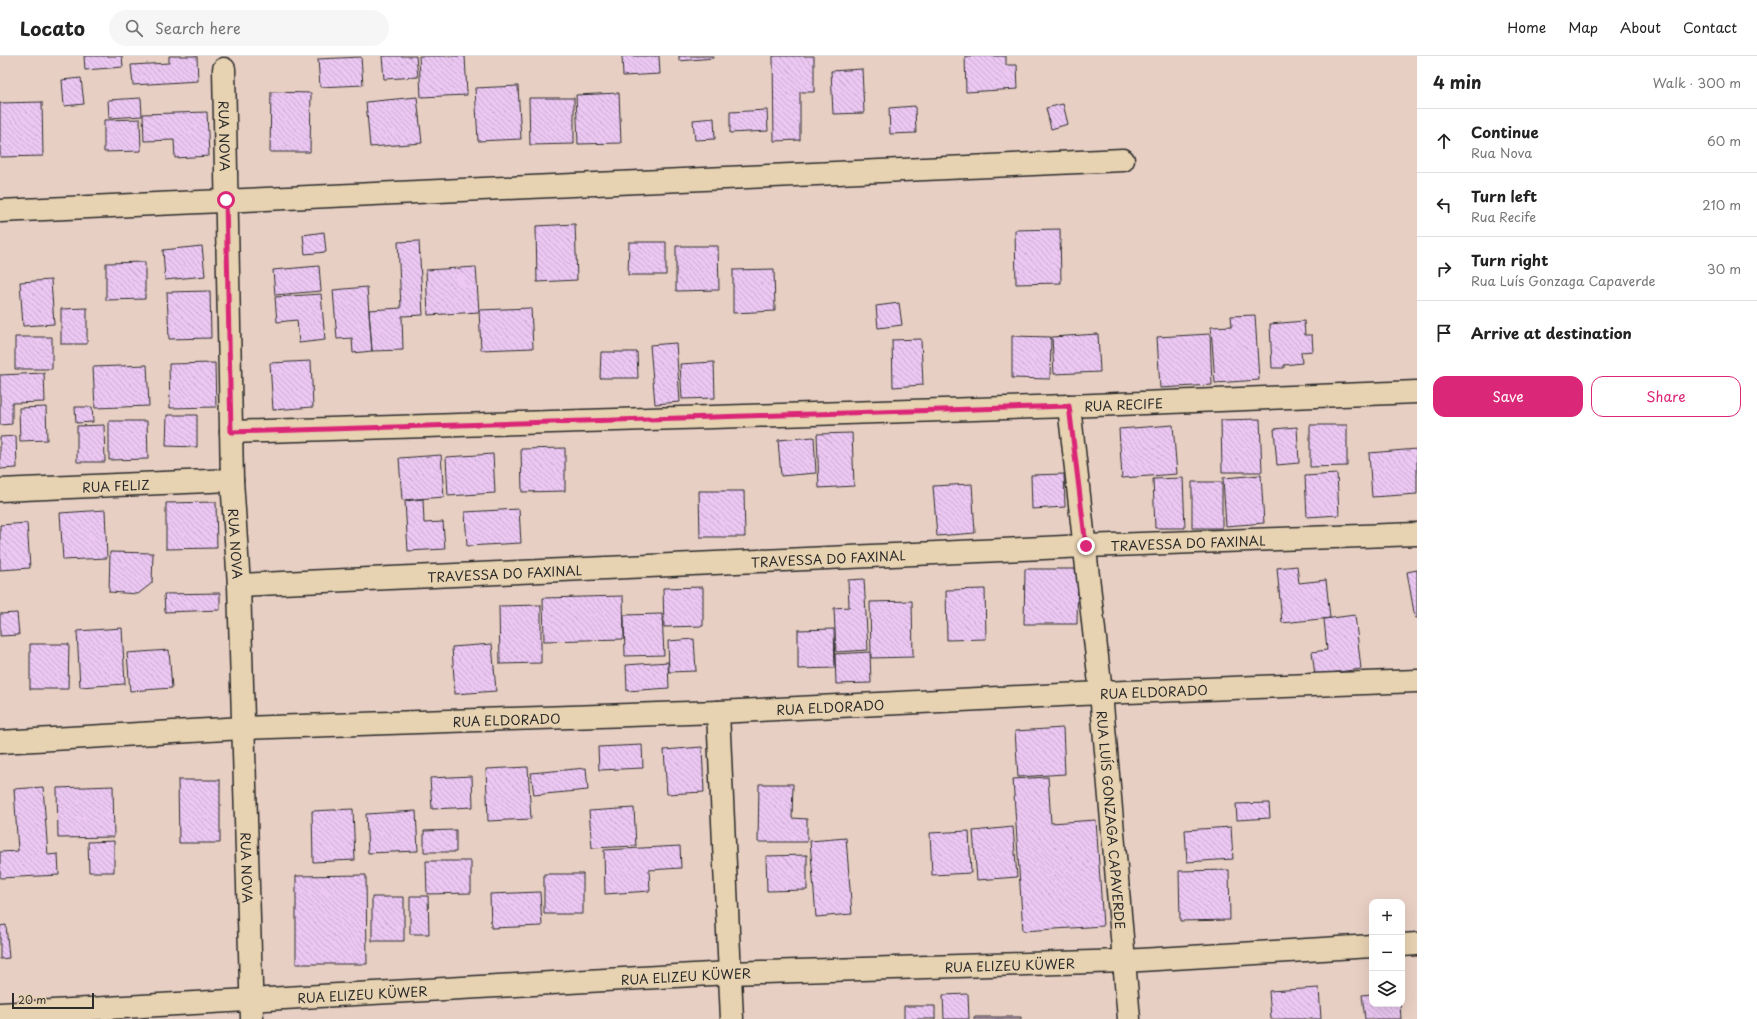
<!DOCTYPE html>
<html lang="en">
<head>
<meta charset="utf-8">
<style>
  body { margin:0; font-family:"Playpen Sans",sans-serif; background:#f6f6f6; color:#222 }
  .controls { position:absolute; right:12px; bottom:12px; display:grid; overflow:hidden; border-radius:8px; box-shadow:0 4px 16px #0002 }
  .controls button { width:36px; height:36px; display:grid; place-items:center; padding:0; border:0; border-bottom:1px solid #e0e0e0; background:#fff; color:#222; font:20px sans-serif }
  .scale { position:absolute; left:12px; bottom:10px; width:82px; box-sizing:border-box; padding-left:4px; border:2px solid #2b2b2b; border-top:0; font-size:11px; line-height:14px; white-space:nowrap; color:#2b2b2b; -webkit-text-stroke:3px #e7d2b1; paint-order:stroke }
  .stop { position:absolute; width:12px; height:12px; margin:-9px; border:3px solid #db2777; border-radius:50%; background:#fff }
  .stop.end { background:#db2777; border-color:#fff; box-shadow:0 1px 4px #0008 }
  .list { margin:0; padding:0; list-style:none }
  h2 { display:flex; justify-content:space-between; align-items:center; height:52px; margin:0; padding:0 16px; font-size:17px }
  h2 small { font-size:13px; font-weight:400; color:#767676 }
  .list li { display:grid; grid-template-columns:26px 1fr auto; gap:12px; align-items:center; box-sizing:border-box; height:64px; padding:0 16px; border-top:1px solid #e0e0e0 }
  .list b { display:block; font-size:15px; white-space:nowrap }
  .list p { margin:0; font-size:13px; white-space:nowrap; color:#767676 }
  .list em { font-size:13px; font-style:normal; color:#767676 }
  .actions { display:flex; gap:8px; padding:12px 16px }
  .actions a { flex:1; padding:9px 0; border:1px solid #db2777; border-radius:12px; text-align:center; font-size:14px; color:#db2777 }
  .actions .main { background:#db2777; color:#fff }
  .icon { flex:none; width:22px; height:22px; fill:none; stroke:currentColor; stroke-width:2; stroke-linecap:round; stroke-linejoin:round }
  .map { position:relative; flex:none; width:1417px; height:963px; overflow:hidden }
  header { display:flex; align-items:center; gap:24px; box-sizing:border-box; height:56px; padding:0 20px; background:#fff; border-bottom:1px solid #e0e0e0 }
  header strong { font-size:19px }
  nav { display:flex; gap:22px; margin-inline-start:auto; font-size:14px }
  .search { width:280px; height:36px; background:#f6f6f6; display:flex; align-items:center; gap:10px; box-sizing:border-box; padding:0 14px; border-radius:22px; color:#767676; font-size:15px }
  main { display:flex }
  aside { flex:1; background:#fff }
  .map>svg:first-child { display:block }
</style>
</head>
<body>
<header>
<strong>Locato</strong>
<div class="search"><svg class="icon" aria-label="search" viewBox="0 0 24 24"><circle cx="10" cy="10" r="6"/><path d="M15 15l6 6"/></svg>Search here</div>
<nav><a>Home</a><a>Map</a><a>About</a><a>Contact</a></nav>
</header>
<main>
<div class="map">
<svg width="1417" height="963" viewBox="0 0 1417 963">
  <defs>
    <pattern id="building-back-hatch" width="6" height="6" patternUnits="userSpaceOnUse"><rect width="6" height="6" fill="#ebc7f2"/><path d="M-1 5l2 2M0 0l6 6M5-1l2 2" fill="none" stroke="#caabd0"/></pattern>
  </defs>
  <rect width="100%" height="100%" fill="#e8cfc4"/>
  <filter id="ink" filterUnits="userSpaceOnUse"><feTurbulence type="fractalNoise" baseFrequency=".025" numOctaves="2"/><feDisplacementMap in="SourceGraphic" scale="8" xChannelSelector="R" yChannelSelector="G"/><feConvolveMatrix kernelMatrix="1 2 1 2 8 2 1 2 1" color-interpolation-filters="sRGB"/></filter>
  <g filter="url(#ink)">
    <path fill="url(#building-back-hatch)" stroke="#2b2b2b" d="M 84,0 L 122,0 L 123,11 L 85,14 Z
      M 169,0 L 197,0 L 198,25 L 133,29 L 131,9 L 169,7 Z
      M 382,0 L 416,0 L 418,21 L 384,23 Z
      M 419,0 L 465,0 L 467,39 L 421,41 Z
      M 622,0 L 659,0 L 660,18 L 623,20 Z
      M 679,0 L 713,0 L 713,2 L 679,5 Z
      M 773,0 L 814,0 L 814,36 L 800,36 L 800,84 L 774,85 Z
      M 965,0 L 1006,0 L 1006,9 L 1017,9 L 1018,33 L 966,36 Z
      M 361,1 L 363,29 L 320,31 L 318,3 Z
      M 862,13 L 864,57 L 833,58 L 831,15 Z
      M 81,22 L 84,48 L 64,50 L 62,24 Z
      M 518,30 L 521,83 L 478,85 L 475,32 Z
      M 271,36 L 311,37 L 310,96 L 270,96 Z
      M 619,37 L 621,87 L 578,88 L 576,39 Z
      M 417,41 L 422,87 L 370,91 L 366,46 Z
      M 141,42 L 142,60 L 109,62 L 108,44 Z
      M 529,42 L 574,42 L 574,88 L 530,89 Z
      M 42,46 L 43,100 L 0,101 L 0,47 Z
      M 1063,48 L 1068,68 L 1051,73 L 1046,52 Z
      M 915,50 L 916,77 L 890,78 L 889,52 Z
      M 767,54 L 768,75 L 730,77 L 730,56 Z
      M 207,56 L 209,100 L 175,102 L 174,84 L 144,85 L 143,58 Z
      M 714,62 L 715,83 L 695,84 L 693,64 Z
      M 140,63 L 141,95 L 104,96 L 104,64 Z
      M 575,168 L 577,224 L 537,226 L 536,170 Z
      M 1060,173 L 1061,227 L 1016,228 L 1015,174 Z
      M 324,176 L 326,196 L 305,198 L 303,179 Z
      M 419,185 L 423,259 L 402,260 L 403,294 L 372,295 L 369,254 L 401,252 L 398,186 Z
      M 629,186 L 666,186 L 666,219 L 628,219 Z
      M 202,190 L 205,220 L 165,224 L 163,194 Z
      M 676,190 L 718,190 L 719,234 L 676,235 Z
      M 145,206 L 145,243 L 106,244 L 106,207 Z
      M 319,210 L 321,235 L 275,239 L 273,214 Z
      M 476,211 L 479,256 L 428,259 L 426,214 Z
      M 774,213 L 775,255 L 733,257 L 733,214 Z
      M 51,224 L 54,268 L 23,270 L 20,226 Z
      M 367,231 L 372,295 L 353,297 L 352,282 L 337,283 L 333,234 Z
      M 210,235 L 211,282 L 169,283 L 167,236 Z
      M 321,238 L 325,284 L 299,287 L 297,264 L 277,266 L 275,241 Z
      M 899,247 L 902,269 L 878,272 L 876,250 Z
      M 87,252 L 87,288 L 61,288 L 61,253 Z
      M 531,252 L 533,292 L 481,294 L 479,254 Z
      M 1255,259 L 1259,324 L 1215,327 L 1211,271 L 1232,270 L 1231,260 Z
      M 1304,265 L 1305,279 L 1312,279 L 1313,295 L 1301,296 L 1302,307 L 1284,309 L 1284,312 L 1272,312 L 1270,268 Z
      M 1098,278 L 1100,316 L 1054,318 L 1052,281 Z
      M 1210,278 L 1212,329 L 1160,332 L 1157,281 Z
      M 1012,280 L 1051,281 L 1050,323 L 1012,322 Z
      M 15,281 L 52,281 L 52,313 L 15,313 Z
      M 921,283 L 923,329 L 893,331 L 892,284 Z
      M 676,287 L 680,346 L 655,348 L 650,289 Z
      M 601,296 L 637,296 L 638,322 L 600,322 Z
      M 311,305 L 313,351 L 273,354 L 270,307 Z
      M 714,306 L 715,342 L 682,343 L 680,308 Z
      M 215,307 L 216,351 L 170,352 L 169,308 Z
      M 147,309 L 149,350 L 95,352 L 93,311 Z
      M 44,317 L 45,346 L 12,347 L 12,368 L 0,369 L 0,319 Z
      M 46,351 L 47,384 L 20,385 L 19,352 Z
      M 75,351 L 92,351 L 93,366 L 76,367 Z
      M 167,359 L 197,359 L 197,391 L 166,390 Z
      M 1260,363 L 1262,416 L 1222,416 L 1221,364 Z
      M 109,365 L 147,365 L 148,403 L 109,404 Z
      M 104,369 L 105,406 L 77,406 L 77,370 Z
      M 1173,369 L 1177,418 L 1122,422 L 1119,373 Z
      M 1310,369 L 1347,369 L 1347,410 L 1310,411 Z
      M 1297,371 L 1299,407 L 1277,409 L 1274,373 Z
      M 852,377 L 854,430 L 819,432 L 817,378 Z
      M 16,380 L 17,412 L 0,413 L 0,381 Z
      M 814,381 L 816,417 L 781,420 L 778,384 Z
      M 565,392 L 565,435 L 522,436 L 521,393 Z
      M 1417,393 L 1417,438 L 1372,441 L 1369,397 Z
      M 493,398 L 495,437 L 448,440 L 446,401 Z
      M 441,399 L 444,441 L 402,444 L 399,402 Z
      M 1064,418 L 1065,451 L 1032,453 L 1031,419 Z
      M 1337,418 L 1339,459 L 1307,461 L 1305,420 Z
      M 1261,419 L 1264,467 L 1226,470 L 1223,422 Z
      M 1183,422 L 1185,472 L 1155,472 L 1153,423 Z
      M 1192,426 L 1222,426 L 1222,472 L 1192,472 Z
      M 972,428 L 975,477 L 937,480 L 933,430 Z
      M 699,435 L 744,435 L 745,481 L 700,481 Z
      M 423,443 L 424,467 L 443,466 L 445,493 L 408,495 L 405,445 Z
      M 216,446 L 217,492 L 166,493 L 166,447 Z
      M 519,453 L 521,487 L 467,490 L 465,456 Z
      M 105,454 L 107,502 L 63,504 L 60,457 Z
      M 27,467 L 30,512 L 0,514 L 0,469 Z
      M 110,496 L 153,497 L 152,527 L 138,538 L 109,536 Z
      M 1297,510 L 1299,527 L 1326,524 L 1330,562 L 1282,567 L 1277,512 Z
      M 1025,513 L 1078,513 L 1077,568 L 1024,568 Z
      M 1417,514 L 1417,562 L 1415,562 L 1407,516 Z
      M 864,523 L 868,594 L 836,596 L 834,552 L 849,551 L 848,524 Z
      M 703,531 L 703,570 L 664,571 L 663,532 Z
      M 985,533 L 986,583 L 947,584 L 946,534 Z
      M 220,537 L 220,554 L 165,556 L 164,538 Z
      M 623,540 L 624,583 L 544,585 L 543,542 Z
      M 912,545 L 913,601 L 871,602 L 870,546 Z
      M 541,549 L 541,607 L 500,608 L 499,550 Z
      M 17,557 L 19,579 L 0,580 L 0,558 Z
      M 662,558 L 664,599 L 625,600 L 624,559 Z
      M 1355,559 L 1361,613 L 1315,619 L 1312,596 L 1327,594 L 1324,563 Z
      M 122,572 L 125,628 L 80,631 L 77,575 Z
      M 834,573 L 835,612 L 798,613 L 798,574 Z
      M 694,583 L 696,615 L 669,616 L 668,585 Z
      M 30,588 L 69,588 L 68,633 L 30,633 Z
      M 492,588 L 496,635 L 455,638 L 452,591 Z
      M 169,594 L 172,632 L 130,635 L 127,597 Z
      M 870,596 L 871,627 L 836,628 L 835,598 Z
      M 668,606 L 669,632 L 627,635 L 626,609 Z
      M 1063,672 L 1065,718 L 1018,721 L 1015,675 Z
      M 642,689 L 643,712 L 599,714 L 598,691 Z
      M 702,691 L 704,736 L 667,738 L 664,694 Z
      M 528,711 L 531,763 L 488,765 L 486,713 Z
      M 586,712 L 588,734 L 534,739 L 531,717 Z
      M 472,720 L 473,751 L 432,753 L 430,722 Z
      M 1048,721 L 1051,767 L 1096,764 L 1103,870 L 1023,875 L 1013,723 Z
      M 178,724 L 220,724 L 220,787 L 179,787 Z
      M 759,728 L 793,728 L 792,762 L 807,763 L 807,786 L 758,786 Z
      M 113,730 L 114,781 L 58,782 L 57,732 Z
      M 43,731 L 48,799 L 58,798 L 59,819 L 0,822 L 0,796 L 18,795 L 14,733 Z
      M 1269,747 L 1270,762 L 1237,764 L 1236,748 Z
      M 634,752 L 636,790 L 592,792 L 589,755 Z
      M 353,753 L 355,804 L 313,806 L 312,755 Z
      M 416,755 L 418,795 L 368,797 L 366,758 Z
      M 1013,771 L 1017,821 L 977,824 L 973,775 Z
      M 1231,771 L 1233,803 L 1187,806 L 1185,774 Z
      M 456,774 L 456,796 L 424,796 L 424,775 Z
      M 969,775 L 971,817 L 932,819 L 930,777 Z
      M 846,782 L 852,858 L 816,861 L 810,785 Z
      M 114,785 L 114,816 L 89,816 L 88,786 Z
      M 680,790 L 681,812 L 649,814 L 650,835 L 605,838 L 604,794 Z
      M 807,799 L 807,834 L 767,835 L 766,800 Z
      M 426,805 L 471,805 L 471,837 L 427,838 Z
      M 1229,814 L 1230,864 L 1180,865 L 1179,815 Z
      M 544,818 L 583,818 L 583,858 L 544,858 Z
      M 366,819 L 367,908 L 296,908 L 296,820 Z
      M 540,836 L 542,870 L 491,872 L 490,838 Z
      M 410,840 L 428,840 L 429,878 L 410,878 Z
      M 372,841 L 404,841 L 404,885 L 372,885 Z
      M 6,869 L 9,902 L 0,903 L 0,870 Z
      M 1319,932 L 1321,963 L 1271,963 L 1269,935 Z
      M 968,938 L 969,963 L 944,963 L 943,939 Z
      M 1372,938 L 1372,948 L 1400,948 L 1401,963 L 1365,963 L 1362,939 Z
      M 904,950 L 935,950 L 935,963 L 904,963 Z
      M 974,961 L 1021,961 L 1021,963 L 974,963 Z"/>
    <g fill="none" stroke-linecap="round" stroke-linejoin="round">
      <g stroke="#2b2b2b" stroke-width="25">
        <g id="minor">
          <path id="s1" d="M 224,13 L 232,424 L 239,529 L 252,963"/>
          <path d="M 0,155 L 1123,104"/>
          <path id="s2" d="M 1069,350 L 1101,637 L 1129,963"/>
          <path id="s3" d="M 231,376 L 1069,350 L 1417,336"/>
          <path id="s4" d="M 0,434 L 232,424"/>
          <path id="s5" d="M 239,529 L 1086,490 L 1417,478"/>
          <path d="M 718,656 L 732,963"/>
          <path id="s6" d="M 0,686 L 243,672 L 718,656 L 1101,637 L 1417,625"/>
          <path d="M 1402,889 L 1417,888"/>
          <path id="s7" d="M 0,958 L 729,917 L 1124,905 L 1372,890"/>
        </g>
      </g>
      <use href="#minor" stroke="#e7d2b1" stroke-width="22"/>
    </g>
  </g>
  <g fill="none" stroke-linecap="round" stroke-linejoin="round" filter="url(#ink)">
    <path stroke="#db2777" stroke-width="5" d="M 226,144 L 231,376 L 1069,350 L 1086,490"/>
  </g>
  <g text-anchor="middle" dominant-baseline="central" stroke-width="3" stroke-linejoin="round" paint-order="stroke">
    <g font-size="13" fill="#2b2b2b" stroke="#e7d2b1">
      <text stroke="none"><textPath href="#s1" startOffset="67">RUA NOVA</textPath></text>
      <text stroke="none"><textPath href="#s3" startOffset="893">RUA RECIFE</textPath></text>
      <text stroke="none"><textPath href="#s4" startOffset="116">RUA FELIZ</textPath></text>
      <text stroke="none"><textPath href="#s5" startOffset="950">TRAVESSA DO FAXINAL</textPath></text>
      <text stroke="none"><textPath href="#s1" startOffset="475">RUA NOVA</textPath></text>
      <text stroke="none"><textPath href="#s5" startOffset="590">TRAVESSA DO FAXINAL</textPath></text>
      <text stroke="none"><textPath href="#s5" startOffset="266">TRAVESSA DO FAXINAL</textPath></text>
      <text stroke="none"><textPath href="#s6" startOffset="1155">RUA ELDORADO</textPath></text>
      <text stroke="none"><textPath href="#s6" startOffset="831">RUA ELDORADO</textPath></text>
      <text stroke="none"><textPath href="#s6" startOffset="507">RUA ELDORADO</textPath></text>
      <text stroke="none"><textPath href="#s2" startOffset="416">RUA LUÍS GONZAGA CAPAVERDE</textPath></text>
      <text stroke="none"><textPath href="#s1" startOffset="799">RUA NOVA</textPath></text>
      <text stroke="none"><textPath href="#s7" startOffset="1011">RUA ELIZEU KÜWER</textPath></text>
      <text stroke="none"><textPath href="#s7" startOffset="687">RUA ELIZEU KÜWER</textPath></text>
      <text stroke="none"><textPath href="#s7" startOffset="363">RUA ELIZEU KÜWER</textPath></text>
    </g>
  </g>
</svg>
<div class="controls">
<button>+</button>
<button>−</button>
<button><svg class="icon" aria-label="layers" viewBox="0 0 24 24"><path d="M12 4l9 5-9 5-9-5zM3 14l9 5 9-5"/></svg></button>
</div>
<div class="scale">20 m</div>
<div class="stop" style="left:226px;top:144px"></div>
<div class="stop end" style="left:1086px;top:490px"></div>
</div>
<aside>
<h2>4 min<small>Walk · 300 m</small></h2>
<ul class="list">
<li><svg class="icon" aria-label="ahead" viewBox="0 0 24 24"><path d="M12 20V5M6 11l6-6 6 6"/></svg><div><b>Continue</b><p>Rua Nova</p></div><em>60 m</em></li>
<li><svg class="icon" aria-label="left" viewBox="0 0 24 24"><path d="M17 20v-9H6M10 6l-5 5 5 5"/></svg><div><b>Turn left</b><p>Rua Recife</p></div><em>210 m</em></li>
<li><svg class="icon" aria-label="right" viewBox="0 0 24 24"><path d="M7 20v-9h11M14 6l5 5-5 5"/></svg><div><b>Turn right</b><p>Rua Luís Gonzaga Capaverde</p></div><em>30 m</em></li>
<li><svg class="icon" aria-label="arrive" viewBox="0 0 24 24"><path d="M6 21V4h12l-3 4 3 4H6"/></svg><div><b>Arrive at destination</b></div></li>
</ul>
<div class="actions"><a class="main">Save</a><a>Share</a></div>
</aside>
</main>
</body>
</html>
